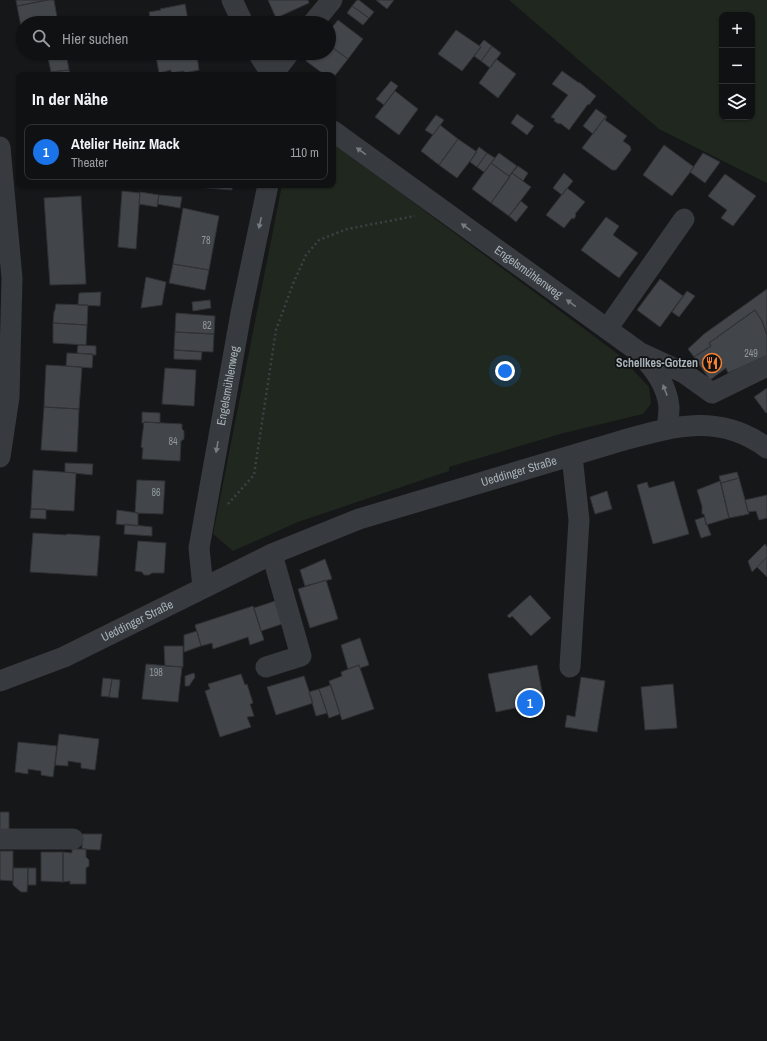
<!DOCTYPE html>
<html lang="de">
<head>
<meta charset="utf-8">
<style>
  body { margin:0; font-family:"Archivo Narrow",sans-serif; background:#191a1c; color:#f1f3f6 }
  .controls { position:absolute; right:12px; top:12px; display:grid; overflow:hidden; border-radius:8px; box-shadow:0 1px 3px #0004 }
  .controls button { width:36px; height:36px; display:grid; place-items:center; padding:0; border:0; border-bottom:1px solid #303133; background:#101113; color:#f1f3f6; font:20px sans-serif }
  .you { position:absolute; left:505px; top:371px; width:14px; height:14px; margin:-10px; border:3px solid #fff; border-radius:50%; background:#1a73e8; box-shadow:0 0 0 6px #1a73e833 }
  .badge { display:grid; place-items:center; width:26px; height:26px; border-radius:50%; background:#1a73e8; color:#fff; font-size:13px; font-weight:700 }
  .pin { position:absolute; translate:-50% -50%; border:2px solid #fff; box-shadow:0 1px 4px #0006 }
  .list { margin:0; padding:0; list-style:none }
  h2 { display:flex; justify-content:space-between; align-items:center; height:52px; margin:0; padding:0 16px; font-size:17px }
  h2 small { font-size:13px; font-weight:400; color:#9c9da0 }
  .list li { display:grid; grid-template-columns:26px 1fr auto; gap:12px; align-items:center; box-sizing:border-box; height:56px; margin:0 8px 8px; padding:0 8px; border:1px solid #303133; border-radius:8px }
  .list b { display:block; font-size:15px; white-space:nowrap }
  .list p { margin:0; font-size:13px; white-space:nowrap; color:#9c9da0 }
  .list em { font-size:13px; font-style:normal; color:#9c9da0 }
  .icon { flex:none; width:22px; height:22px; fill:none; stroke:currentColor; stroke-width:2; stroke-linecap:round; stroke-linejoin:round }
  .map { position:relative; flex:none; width:767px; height:1041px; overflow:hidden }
  .search { position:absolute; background:#101113; box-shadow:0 1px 3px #0004; left:16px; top:16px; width:320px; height:44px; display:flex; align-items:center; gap:10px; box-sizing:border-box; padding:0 14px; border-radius:22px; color:#9c9da0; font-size:15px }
  .panel { position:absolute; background:#101113; box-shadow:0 1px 3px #0004; left:16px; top:72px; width:320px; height:116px; border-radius:8px }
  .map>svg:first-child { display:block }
</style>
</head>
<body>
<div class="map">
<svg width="767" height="1041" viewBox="0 0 767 1041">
  <rect width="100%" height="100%" fill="#161719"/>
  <path fill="#1f271e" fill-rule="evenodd" d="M 509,0 L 767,0 L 767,183 L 659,129 ZM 722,15 L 752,15 L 752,117 L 722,117 Z
    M 333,143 L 618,354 L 649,387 L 651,404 L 643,414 L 564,433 L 449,467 L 449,471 L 298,522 L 233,551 L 213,534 L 282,185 L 333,185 Z"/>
  <path fill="#424549" stroke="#303135" d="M 16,0 L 48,0 L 17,6 Z
    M 48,0 L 54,0 L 58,23 L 23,23 L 23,36 L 17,6 Z
    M 268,0 L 308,0 L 309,3 L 276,18 Z
    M 357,0 L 359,0 L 374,12 L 369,18 L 352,6 Z
    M 376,0 L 394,0 L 387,9 Z
    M 185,4 L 188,20 L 187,20 L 187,23 L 151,23 L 149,12 L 161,10 L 160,9 Z
    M 352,6 L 369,18 L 363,25 L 347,13 Z
    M 338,20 L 363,39 L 348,59 L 329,45 L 329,31 Z
    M 456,30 L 481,47 L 462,71 L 438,54 Z
    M 484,40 L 492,46 L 481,61 L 474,56 L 481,47 L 479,46 Z
    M 329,45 L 348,59 L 333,78 L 333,75 L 325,75 L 306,61 L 312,53 L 329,53 Z
    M 492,46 L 501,53 L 490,68 L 481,61 Z
    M 47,53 L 66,53 L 69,70 L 51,72 Z
    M 169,53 L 193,53 L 194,57 L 197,56 L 199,70 L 184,73 L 184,71 L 171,73 L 171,70 L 159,73 L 156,56 Z
    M 496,59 L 516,74 L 498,98 L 479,83 Z
    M 69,70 L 70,75 L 51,75 L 51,72 Z
    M 562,71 L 579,83 L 579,82 L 596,96 L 589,105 L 588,104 L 569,130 L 560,123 L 559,124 L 554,121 L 555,119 L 551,117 L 568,95 L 552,84 Z
    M 391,81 L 398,86 L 384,105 L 376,99 Z
    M 395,91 L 418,109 L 399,135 L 375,117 Z
    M 596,109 L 606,116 L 593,134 L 583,126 Z
    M 517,114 L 534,126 L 527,135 L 511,123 Z
    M 436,115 L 444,120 L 433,135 L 425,130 Z
    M 606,116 L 607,117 L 605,120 L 627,136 L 623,141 L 630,146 L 631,150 L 616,170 L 612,170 L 582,148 Z
    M 440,125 L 458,139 L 439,165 L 421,151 Z
    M 458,139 L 477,152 L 457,178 L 439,165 Z
    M 664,145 L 694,167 L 672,196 L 643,175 Z
    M 479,147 L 487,153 L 477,167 L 470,162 Z
    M 487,153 L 495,158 L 484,172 L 477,167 Z
    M 499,153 L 517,166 L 509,176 L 491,163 Z
    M 703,153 L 720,162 L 705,183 L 690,172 Z
    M 491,163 L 510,177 L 491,203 L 472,189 Z
    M 518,166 L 528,173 L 523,181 L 512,173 Z
    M 512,173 L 531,187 L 509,216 L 491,203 Z
    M 564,173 L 573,181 L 562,195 L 553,188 Z
    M 725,174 L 756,196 L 733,226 L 721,218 L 727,210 L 708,196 Z
    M 196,185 L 232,185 L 232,190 L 196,187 Z
    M 567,188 L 585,202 L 575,214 L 576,215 L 574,219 L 572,218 L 564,228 L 546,215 Z
    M 122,191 L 140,193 L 136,249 L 118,247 Z
    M 140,192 L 159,195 L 157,207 L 139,204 Z
    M 159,195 L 182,197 L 180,208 L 157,204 Z
    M 81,196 L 86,284 L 50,285 L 44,198 Z
    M 521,201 L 528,207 L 516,222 L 509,216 Z
    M 183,208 L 219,216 L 209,270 L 173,264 Z
    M 606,217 L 619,226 L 613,235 L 638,253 L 619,278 L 581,250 Z
    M 173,264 L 209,270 L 205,290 L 169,283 Z
    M 146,277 L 166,282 L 162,305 L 141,308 Z
    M 660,279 L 683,296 L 660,327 L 637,310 Z
    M 767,289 L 767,335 L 762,321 L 755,310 L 709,343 L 711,346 L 694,357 L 688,349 L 704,334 Z
    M 687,291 L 695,296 L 679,317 L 672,312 Z
    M 101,292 L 100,306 L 78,305 L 79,293 Z
    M 210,300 L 211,308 L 193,311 L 192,302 Z
    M 56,304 L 88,305 L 87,325 L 53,323 L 54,312 L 55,310 Z
    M 755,310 L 762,321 L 767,335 L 767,356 L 728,373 L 726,368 L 710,380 L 694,357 L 711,346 L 709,343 Z
    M 176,313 L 215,316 L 214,334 L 175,332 Z
    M 53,323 L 87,325 L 86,345 L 53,343 Z
    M 175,332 L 214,334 L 213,352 L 174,350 Z
    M 78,345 L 96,346 L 96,355 L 77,353 Z
    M 174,350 L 202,352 L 201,360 L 174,359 Z
    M 67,353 L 93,354 L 92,368 L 66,366 Z
    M 46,365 L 82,367 L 79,409 L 44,407 Z
    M 165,368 L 196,370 L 194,406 L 162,404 Z
    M 767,388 L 767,412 L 766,413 L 754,397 Z
    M 44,407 L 79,409 L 77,452 L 41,450 Z
    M 142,412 L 160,413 L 160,423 L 144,422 L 144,423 L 142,423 Z
    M 144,422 L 182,424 L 182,429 L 184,431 L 184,439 L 181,441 L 180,461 L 142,459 L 143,448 L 141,447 Z
    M 65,463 L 93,464 L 92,475 L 65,472 Z
    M 33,470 L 76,473 L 74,511 L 31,509 Z
    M 737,472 L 739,478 L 721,483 L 719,476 Z
    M 739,478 L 749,514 L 729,518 L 721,483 Z
    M 137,480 L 165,481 L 163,514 L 135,513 Z
    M 674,481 L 689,534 L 653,544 L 637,485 L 647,482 L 649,488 Z
    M 720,481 L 729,518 L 706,525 L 704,514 L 702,514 L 702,506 L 697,490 Z
    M 607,491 L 612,509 L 595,514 L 590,497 Z
    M 767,495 L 767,518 L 759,520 L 756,511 L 748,512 L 745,500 Z
    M 31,509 L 46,509 L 46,519 L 30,518 Z
    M 117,510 L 138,513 L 138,526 L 116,524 Z
    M 704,517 L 711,535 L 701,538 L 695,520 Z
    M 125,524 L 152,527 L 152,536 L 124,534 Z
    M 33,533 L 66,535 L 67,534 L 100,536 L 97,576 L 30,572 Z
    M 138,541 L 166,543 L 164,573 L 152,573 L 149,575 L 144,575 L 142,572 L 135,571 Z
    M 765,544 L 767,547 L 767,557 L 752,572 L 748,561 Z
    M 767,557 L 767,577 L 757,567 Z
    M 325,559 L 332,579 L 305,586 L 300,570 Z
    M 326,580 L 338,619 L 310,628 L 298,589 Z
    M 530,595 L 551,618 L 531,636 L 512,616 L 510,618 L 507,616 Z
    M 275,601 L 282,624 L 261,631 L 254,608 Z
    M 253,606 L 264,640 L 250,645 L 248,637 L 213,649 L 212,643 L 201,646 L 195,625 Z
    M 197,631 L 201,646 L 184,652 L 184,635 Z
    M 360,638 L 369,665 L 360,668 L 359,665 L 348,669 L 341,645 Z
    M 164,646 L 183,646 L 183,667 L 165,666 Z
    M 146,664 L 182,667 L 178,702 L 142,699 Z
    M 359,665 L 374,709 L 342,720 L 329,681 L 342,676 L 341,672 Z
    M 537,665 L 544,702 L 496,712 L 488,674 Z
    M 194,673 L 195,677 L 189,686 L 185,686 L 185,676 Z
    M 241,674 L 245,685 L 247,684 L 253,703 L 250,704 L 254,716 L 247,717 L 251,727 L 220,737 L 205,691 L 210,689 L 208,684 Z
    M 304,676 L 313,703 L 276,715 L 267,687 Z
    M 581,677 L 605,681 L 597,732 L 565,727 L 567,715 L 575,717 Z
    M 103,678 L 112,679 L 109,697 L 101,696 Z
    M 112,679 L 120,680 L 118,698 L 109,697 Z
    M 673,684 L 677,728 L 645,730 L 641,687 Z
    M 331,685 L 340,714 L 329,718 L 319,689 Z
    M 319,689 L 327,713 L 316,716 L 309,692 Z
    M 59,734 L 99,739 L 95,770 L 81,768 L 81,763 L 68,761 L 68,766 L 55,765 Z
    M 18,742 L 57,746 L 53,777 L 41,775 L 41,771 L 28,769 L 28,774 L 15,772 Z
    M 0,812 L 9,812 L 9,830 L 0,830 Z
    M 82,834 L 102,834 L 100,850 L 82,849 Z
    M 72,849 L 86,849 L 86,857 L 89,860 L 89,866 L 86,868 L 86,884 L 70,884 L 70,881 L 63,882 L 63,852 L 72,853 Z
    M 0,851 L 13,851 L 13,881 L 0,880 Z
    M 41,852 L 63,852 L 63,882 L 41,881 Z
    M 13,868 L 28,868 L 27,892 L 21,892 L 13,885 Z
    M 28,868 L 36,868 L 36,885 L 28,885 Z"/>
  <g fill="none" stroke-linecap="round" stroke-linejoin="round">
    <path stroke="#3d4145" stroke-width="2.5" stroke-dasharray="2 3" stroke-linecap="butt" d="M 228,504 L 254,475 L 276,330 L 293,284 L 306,255 L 319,240 L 347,229 L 415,216"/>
    <g stroke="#373a3e" stroke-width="21">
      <path d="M 232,0 L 243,23"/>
      <path d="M 313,23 L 332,0"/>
      <path d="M 258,53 L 272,75"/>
      <path d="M 272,75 L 289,53"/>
      <path id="s1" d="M 333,131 L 639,352 C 653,368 667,384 669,407 C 669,414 668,421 667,429"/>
      <path d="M 0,147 L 12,278 L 9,397 L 0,457"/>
      <path d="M 607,329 L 684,219"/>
      <path d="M 643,354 L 684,373 L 712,393 L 767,366"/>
      <path id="s2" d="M 203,588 L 199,548 L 241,313 L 268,185"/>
      <path d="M 266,667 L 301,656 L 272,554"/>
      <path d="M 570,667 L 579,520 L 572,456"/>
      <path id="s3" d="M 0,681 L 64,657 L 272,554 L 359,519 L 624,440 C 675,426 720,413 767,448"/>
      <path d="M 0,839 L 73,839"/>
    </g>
  </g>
  <defs><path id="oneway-solid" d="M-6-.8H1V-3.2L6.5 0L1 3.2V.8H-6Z"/></defs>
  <g fill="#757c82">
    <use href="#oneway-solid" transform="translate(361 151) rotate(-144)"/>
    <use href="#oneway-solid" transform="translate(260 223) rotate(102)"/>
    <use href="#oneway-solid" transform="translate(466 227) rotate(-144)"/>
    <use href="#oneway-solid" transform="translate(571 303) rotate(-144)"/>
    <use href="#oneway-solid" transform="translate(665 390) rotate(-111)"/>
    <use href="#oneway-solid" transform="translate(217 447) rotate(100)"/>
  </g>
  <defs>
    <g id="restaurant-ring" transform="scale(1)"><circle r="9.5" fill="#111214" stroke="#f78130" stroke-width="1.5"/><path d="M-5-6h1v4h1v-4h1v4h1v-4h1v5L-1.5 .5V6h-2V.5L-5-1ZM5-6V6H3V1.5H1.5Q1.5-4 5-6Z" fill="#f78130"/></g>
  </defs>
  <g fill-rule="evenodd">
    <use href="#restaurant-ring" x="712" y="363"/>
  </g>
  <g text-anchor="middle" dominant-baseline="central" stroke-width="3.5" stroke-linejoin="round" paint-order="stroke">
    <g font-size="10" fill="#8e979d">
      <text x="206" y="240">78</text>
      <text x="207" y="325">82</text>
      <text x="751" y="353">249</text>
      <text x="173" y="441">84</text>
      <text x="156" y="492">86</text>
      <text x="156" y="672">198</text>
    </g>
    <g font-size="12" fill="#a8b2b9" stroke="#111214">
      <text stroke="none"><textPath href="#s1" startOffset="241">Engelsmühlenweg</textPath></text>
      <text stroke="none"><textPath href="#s2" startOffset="205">Engelsmühlenweg</textPath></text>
      <text stroke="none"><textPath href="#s3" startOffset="561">Ueddinger Straße</textPath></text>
      <text stroke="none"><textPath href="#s3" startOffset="150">Ueddinger Straße</textPath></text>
    </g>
    <g font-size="12" font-weight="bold" fill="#a8b2b9" stroke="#111214" text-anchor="end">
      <text x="698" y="363">Schellkes-Gotzen</text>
    </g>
  </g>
</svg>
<div class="controls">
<button>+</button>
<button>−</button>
<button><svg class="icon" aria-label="layers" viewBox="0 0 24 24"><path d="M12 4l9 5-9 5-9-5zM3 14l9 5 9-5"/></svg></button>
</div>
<div class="you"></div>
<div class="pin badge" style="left:530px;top:703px">1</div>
<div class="search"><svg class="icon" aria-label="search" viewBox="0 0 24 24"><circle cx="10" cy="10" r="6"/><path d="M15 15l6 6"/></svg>Hier suchen</div>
<section class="panel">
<h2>In der Nähe<small></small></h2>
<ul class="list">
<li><span class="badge">1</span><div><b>Atelier Heinz Mack</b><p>Theater</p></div><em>110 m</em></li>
</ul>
</section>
</div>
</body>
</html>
